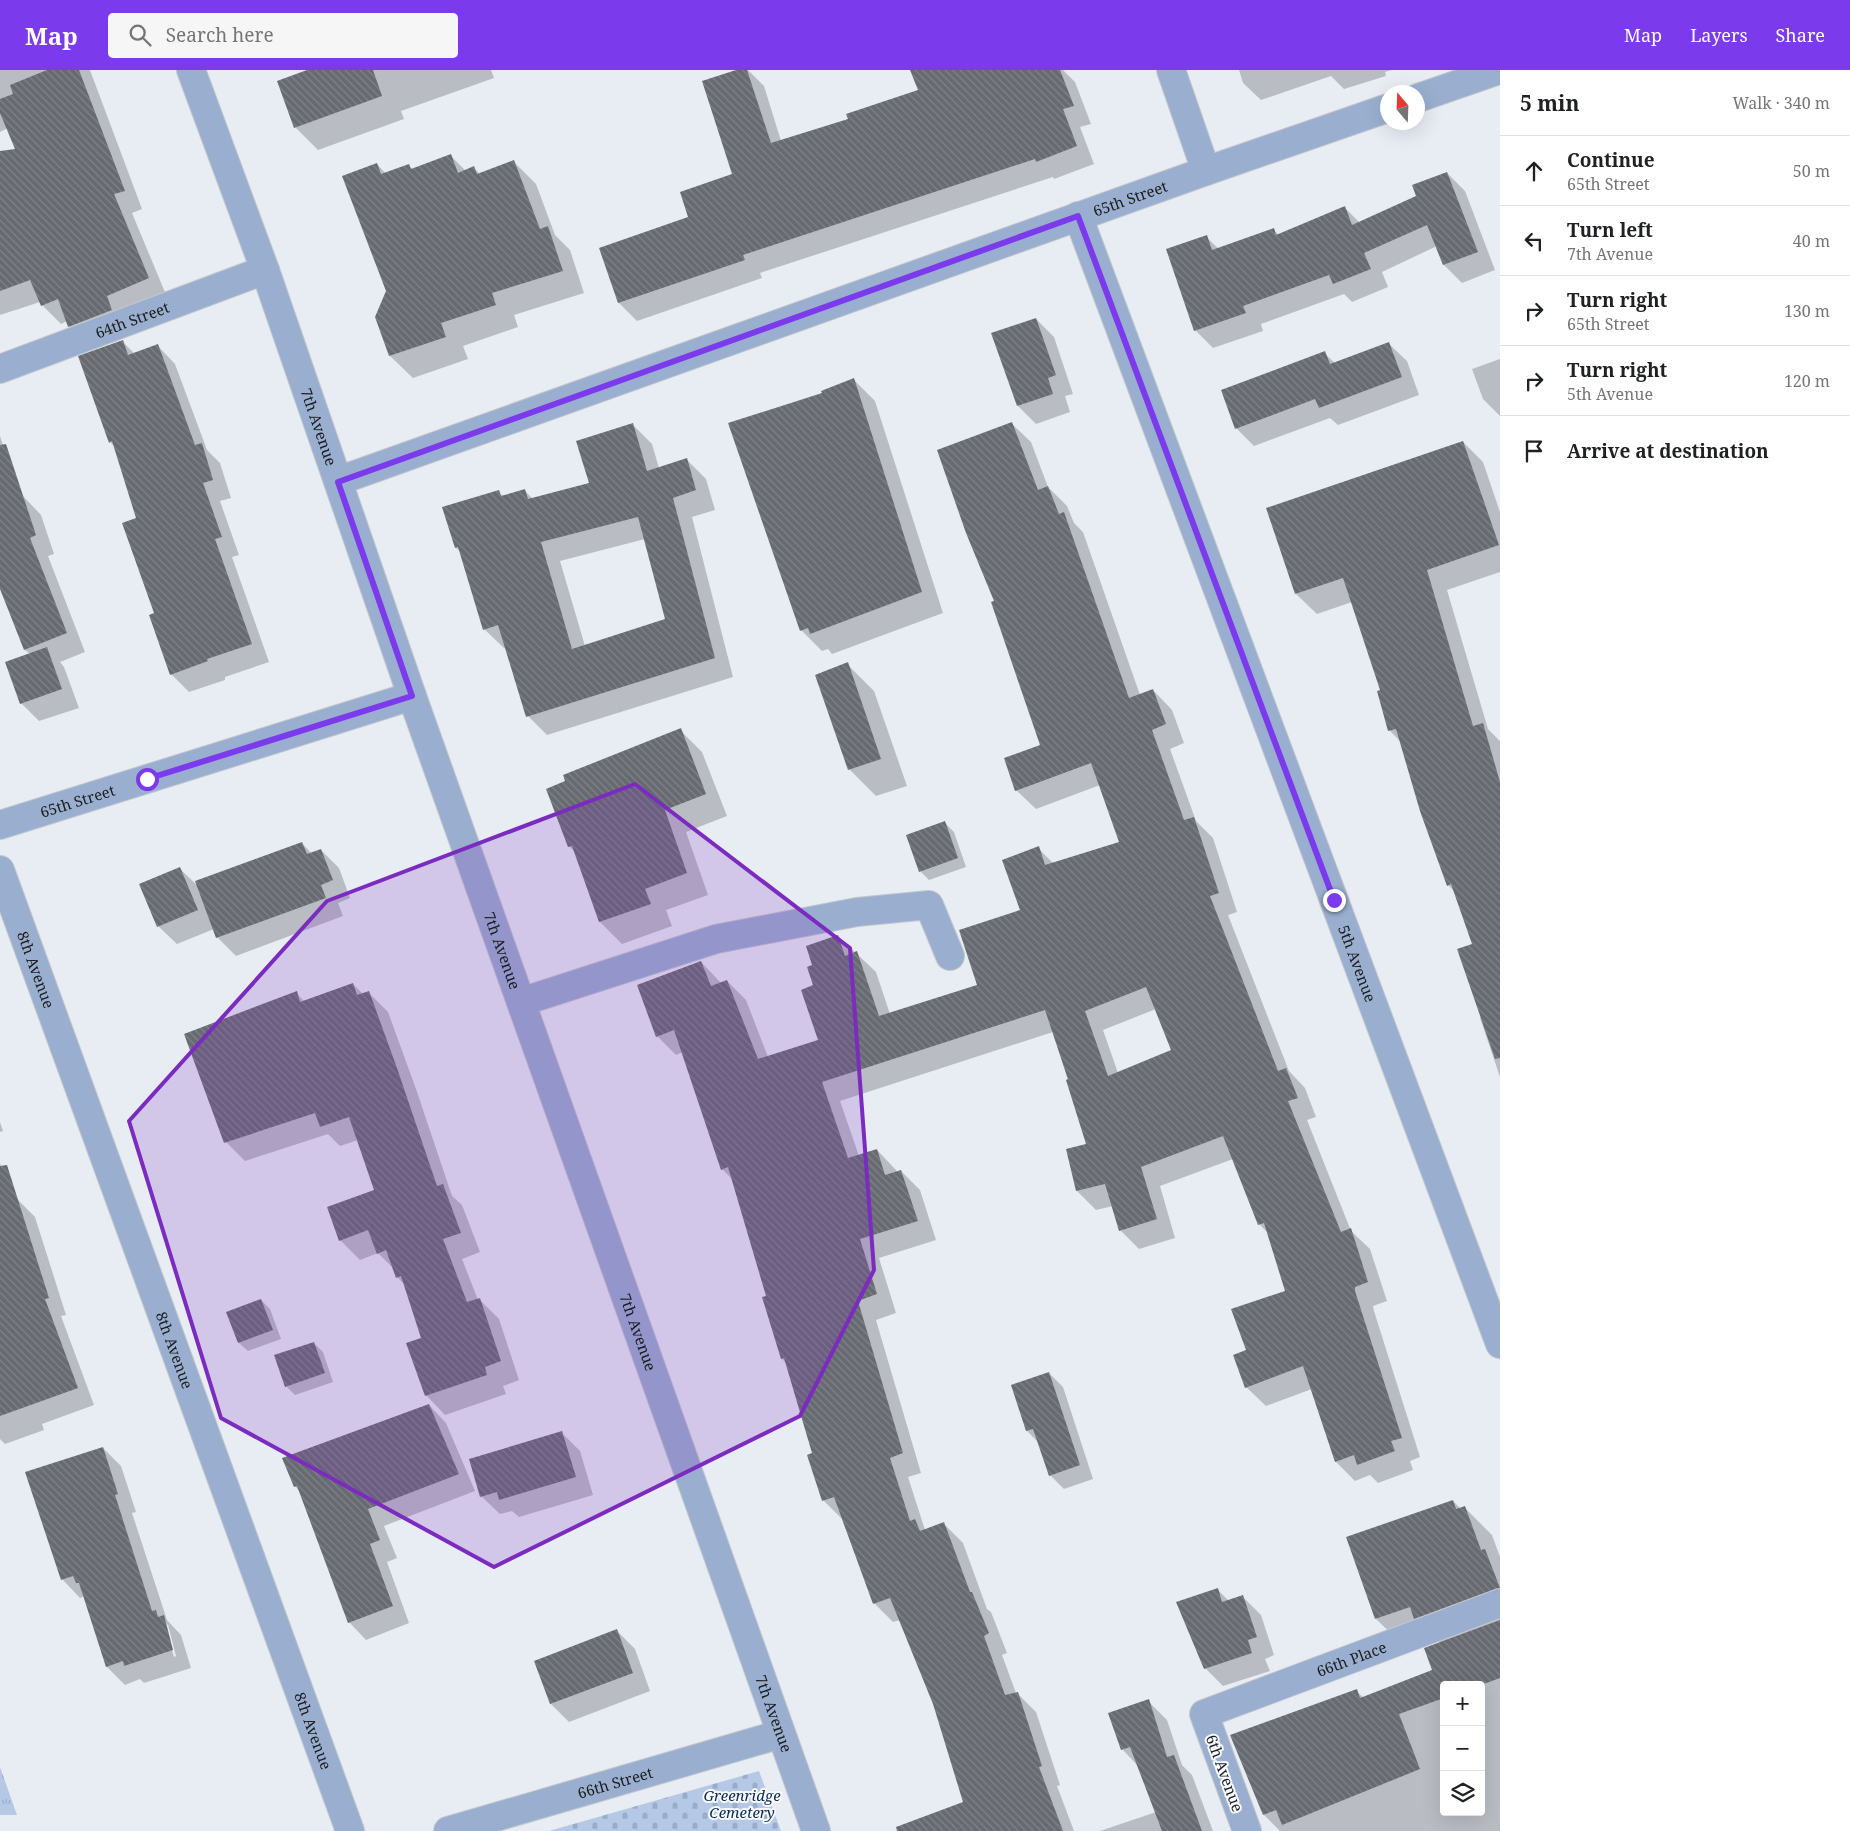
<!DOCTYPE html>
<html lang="en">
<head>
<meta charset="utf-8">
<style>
  body { margin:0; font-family:"Noto Serif",serif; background:#f6f6f6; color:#202124 }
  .controls { position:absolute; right:15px; bottom:15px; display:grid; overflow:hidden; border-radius:5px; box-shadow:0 5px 20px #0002 }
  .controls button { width:45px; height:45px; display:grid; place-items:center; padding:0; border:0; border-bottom:1px solid #e0e0e0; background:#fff; color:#202124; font:25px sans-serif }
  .compass { position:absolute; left:1380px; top:15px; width:45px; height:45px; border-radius:50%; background:#fff; box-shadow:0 5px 20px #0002; rotate:341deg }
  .stop { position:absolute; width:15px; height:15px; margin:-11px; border:4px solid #7c3aed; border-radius:50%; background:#fff }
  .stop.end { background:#7c3aed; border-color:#fff; box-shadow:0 1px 5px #0008 }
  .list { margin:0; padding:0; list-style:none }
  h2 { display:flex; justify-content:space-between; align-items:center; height:65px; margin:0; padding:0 20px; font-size:21px }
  h2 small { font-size:16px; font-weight:400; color:#757577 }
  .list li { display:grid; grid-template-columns:32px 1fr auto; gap:15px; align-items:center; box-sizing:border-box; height:70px; padding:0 20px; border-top:1px solid #e0e0e0 }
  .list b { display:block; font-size:19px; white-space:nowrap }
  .list p { margin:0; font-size:16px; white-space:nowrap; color:#757577 }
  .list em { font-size:16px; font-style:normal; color:#757577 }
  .icon { flex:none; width:28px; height:28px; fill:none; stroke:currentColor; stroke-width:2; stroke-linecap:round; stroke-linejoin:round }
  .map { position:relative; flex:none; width:1500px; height:1761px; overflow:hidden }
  header { display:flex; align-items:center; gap:30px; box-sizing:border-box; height:70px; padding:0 25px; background:#7c3aed; color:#fff }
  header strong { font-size:24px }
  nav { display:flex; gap:28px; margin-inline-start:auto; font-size:18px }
  .search { width:350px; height:45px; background:#f6f6f6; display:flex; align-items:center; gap:12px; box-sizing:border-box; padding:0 18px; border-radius:5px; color:#757577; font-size:19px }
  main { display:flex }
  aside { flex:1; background:#fff }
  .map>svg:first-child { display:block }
</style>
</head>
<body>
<header>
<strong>Map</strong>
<div class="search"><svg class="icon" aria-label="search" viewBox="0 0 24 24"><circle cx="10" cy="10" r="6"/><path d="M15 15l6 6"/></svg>Search here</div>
<nav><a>Map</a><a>Layers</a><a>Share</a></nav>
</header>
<main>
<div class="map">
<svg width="1500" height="1761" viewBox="0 0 1500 1761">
  <defs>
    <pattern id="cemetery-stones" width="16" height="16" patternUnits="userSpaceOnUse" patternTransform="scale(1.25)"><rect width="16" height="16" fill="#b5c9e7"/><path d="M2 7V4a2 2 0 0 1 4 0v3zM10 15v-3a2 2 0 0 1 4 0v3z" fill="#9bacc6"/></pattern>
    <pattern id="park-tufts" width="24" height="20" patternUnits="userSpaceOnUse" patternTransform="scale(1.25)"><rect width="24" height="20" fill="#b5c9e7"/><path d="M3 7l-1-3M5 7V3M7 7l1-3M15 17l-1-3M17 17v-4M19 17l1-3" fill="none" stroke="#9bacc6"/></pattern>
    <pattern id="building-back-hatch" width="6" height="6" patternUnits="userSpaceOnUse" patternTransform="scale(1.25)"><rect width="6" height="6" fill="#676b71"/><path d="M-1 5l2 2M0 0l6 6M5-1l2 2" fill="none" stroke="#808388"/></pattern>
  </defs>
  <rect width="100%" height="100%" fill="#e8edf4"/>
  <path fill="url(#cemetery-stones)" d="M 759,1701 L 781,1761 L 549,1761 Z"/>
  <path fill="url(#park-tufts)" d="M 0,1697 L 17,1745 L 0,1745 Z"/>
  <path fill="#0003" fill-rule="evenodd" d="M 0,0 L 90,0 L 142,139 L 132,143 L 167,227 L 88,275 L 69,256 L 67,251 L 61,254 L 42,235 L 40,232 L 0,245 L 0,112 L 26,103 L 8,58 L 0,62 Z
    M 310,0 L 491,0 L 494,8 L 401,41 L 404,49 L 318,80 L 296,58 L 279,12 Z
    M 740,0 L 748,0 L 764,16 L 781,71 L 849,50 L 919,21 L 911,0 L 1063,0 L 1075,12 L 1091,54 L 1080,57 L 1094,94 L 1054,109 L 1053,107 L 760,203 L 762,208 L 637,251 L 619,233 L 601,178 L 690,148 L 733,105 Z
    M 1239,0 L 1392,0 L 1385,2 L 1386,6 L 1344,19 L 1331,6 L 1261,30 L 1243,13 Z
    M 451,86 L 466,101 L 474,98 L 480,104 L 513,91 L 536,114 L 555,165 L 570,180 L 584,223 L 514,245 L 518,257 L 463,276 L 468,289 L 413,308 L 390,286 L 387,221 L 377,94 L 386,104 L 409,96 L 413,100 Z
    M 1447,103 L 1465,121 L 1495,200 L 1462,213 L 1444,195 L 1437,176 L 1382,202 L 1388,217 L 1352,232 L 1344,224 L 1261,254 L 1263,261 L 1213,278 L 1195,260 L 1206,167 L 1219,179 L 1273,159 L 1279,165 L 1344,137 L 1360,153 L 1418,126 Z
    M 1036,249 L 1054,267 L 1073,324 L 1065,326 L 1070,342 L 1036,354 L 1018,336 Z
    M 122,271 L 135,284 L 157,275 L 175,294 L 207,380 L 220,393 L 231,428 L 220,431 L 239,485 L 232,487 L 269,592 L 225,607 L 225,610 L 189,622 L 171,604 L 156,544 L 138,449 L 116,378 L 110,372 Z
    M 1388,273 L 1407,291 L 1419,325 L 1338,355 L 1330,348 L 1254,376 L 1236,358 L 1324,283 L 1335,293 Z
    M 1500,289 L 1500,346 L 1483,329 L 1472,299 Z
    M 854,310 L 875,331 L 943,543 L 832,584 L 828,579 L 822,581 L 801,560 L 824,324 Z
    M 1011,353 L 1031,372 L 1048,417 L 1067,436 L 1074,453 L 1083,462 L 1140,625 L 1153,620 L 1172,640 L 1184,673 L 1170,679 L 1196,751 L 1213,768 L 1237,842 L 1228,845 L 1289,1001 L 1305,1018 L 1316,1047 L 1307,1050 L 1351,1161 L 1370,1179 L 1387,1231 L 1373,1236 L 1374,1241 L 1420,1387 L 1410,1391 L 1413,1400 L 1378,1413 L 1370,1405 L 1355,1411 L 1336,1392 L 1312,1319 L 1266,1336 L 1246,1317 L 1247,1281 L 1287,1221 L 1268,1163 L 1259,1154 L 1233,1089 L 1160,1116 L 1175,1168 L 1139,1179 L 1120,1160 L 1113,1136 L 1096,1140 L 1077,1121 L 1088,1075 L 1053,962 L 840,1031 L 859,1086 L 877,1080 L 896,1100 L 897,1102 L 901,1101 L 920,1120 L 936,1170 L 879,1188 L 896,1243 L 876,1250 L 921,1403 L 908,1407 L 925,1460 L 944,1454 L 963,1473 L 987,1539 L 991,1542 L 1007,1583 L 1002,1585 L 1016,1623 L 1017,1623 L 1036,1642 L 1060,1715 L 1057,1716 L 1074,1761 L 955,1761 L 965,1733 L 934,1634 L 900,1550 L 893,1552 L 874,1533 L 842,1449 L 823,1430 L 813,1384 L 786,1293 L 782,1289 L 763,1228 L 767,1227 L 732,1109 L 722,1099 L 683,982 L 676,985 L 657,966 L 701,892 L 721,913 L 727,911 L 746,930 L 768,987 L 819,970 L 814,895 L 838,866 L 876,902 L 890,944 L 978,915 L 1021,841 L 1038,778 L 1054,794 L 1120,772 L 1100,715 L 1036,739 L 1016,720 L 1042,676 L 996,532 ZM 1156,939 L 1173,981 L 1118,1003 L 1103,960 Z
    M 632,354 L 652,374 L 659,398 L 687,390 L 706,409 L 715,440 L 692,447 L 733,607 L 547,665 L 528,646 L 506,578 L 504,578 L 484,559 L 461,482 L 456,478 L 498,421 L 504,427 L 525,421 L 533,429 L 590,414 ZM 645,469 L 666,550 L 585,576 L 560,491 Z
    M 0,366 L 20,427 L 23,426 L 41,445 L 54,484 L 48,486 L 85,582 L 60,592 L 64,597 L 79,638 L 39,651 L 21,633 L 30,584 L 25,580 L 0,515 Z
    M 1463,372 L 1483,392 L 1500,442 L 1500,502 L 1447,520 L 1488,659 L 1500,671 L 1500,1007 L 1480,948 L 1481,947 L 1473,875 L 1455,822 L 1448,815 L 1402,673 L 1389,660 L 1382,621 L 1352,532 L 1317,544 L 1296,524 L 1267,439 Z
    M 847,594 L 874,621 L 907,716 L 876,726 L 849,699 Z
    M 680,660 L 702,682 L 727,746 L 686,762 L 708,825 L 666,840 L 672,856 L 622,874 L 600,852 L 576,783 L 569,776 Z
    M 945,753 L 954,762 L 966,797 L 929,810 L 920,801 Z
    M 302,773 L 312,784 L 321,780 L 339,798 L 350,828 L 338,833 L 343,846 L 236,886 L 218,868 L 214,859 L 177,874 L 158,856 L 180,799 L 199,817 Z
    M 353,914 L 363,924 L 368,922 L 388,942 L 416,1019 L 452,1126 L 462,1135 L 480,1182 L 462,1189 L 478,1230 L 480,1230 L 499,1249 L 519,1310 L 503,1316 L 506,1324 L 445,1345 L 426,1325 L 422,1269 L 405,1215 L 397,1207 L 395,1200 L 378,1183 L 360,1190 L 340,1170 L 375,1121 L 358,1070 L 340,1076 L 328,1064 L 245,1091 L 226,1072 L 296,923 L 305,932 Z
    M 0,1052 L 3,1061 L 0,1062 Z
    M 0,1093 L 13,1132 L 18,1130 L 35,1147 L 66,1245 L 61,1246 L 94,1335 L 42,1354 L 44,1360 L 5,1374 L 0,1369 Z
    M 261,1230 L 270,1239 L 281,1269 L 248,1281 L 239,1273 Z
    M 314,1273 L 323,1282 L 333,1312 L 295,1325 L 286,1316 Z
    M 1049,1303 L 1063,1317 L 1093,1409 L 1064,1419 L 1050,1405 L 1039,1373 L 1027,1361 Z
    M 429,1335 L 446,1353 L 475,1421 L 384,1456 L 397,1488 L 387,1492 L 409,1553 L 366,1570 L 349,1552 L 300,1422 L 295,1416 Z
    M 562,1363 L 580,1381 L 593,1425 L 519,1447 L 512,1441 L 500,1444 L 481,1426 Z
    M 103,1378 L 121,1396 L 136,1442 L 132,1443 L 167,1550 L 181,1565 L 191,1598 L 144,1613 L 140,1609 L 125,1615 L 107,1597 L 84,1526 L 80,1528 L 62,1509 ZM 164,1552 L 168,1555 L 176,1586 L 174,1587 Z
    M 1453,1431 L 1461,1439 L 1465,1438 L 1492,1465 L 1500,1487 L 1500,1761 L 1280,1761 L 1264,1745 L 1232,1666 L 1356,1621 L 1364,1628 L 1434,1600 L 1440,1573 L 1432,1565 L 1403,1575 L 1376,1549 ZM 1444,1615 L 1481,1615 L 1481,1742 L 1444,1742 Z
    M 1217,1519 L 1229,1531 L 1243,1527 L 1261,1545 L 1274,1585 L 1265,1589 L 1270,1601 L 1223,1616 L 1205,1598 Z
    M 616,1560 L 635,1579 L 650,1621 L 569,1652 L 551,1634 L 535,1592 Z
    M 1148,1631 L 1167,1650 L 1182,1695 L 1192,1705 L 1213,1761 L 1100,1761 L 1156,1742 L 1138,1696 L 1122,1679 Z"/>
  <path fill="url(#building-back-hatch)" fill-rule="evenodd" d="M 47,0 L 79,0 L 125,121 L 114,124 L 149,208 L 107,226 L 112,240 L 68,257 L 58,229 L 41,236 L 30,210 L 0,221 L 0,81 L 15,79 L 0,43 L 0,29 L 13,24 L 10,15 Z
    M 307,0 L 373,0 L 382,26 L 294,58 L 277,11 Z
    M 736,0 L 747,0 L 771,73 L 848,49 L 846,44 L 918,20 L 910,0 L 1060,0 L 1074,36 L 1063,39 L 1077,76 L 1036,92 L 1035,89 L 743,185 L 745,190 L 618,233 L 599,178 L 688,147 L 680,122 L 732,104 L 702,11 Z
    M 451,84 L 458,103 L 474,96 L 477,104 L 514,90 L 540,159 L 548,156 L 563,201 L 492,223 L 496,235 L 441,253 L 446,267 L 389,286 L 375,247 L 386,221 L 342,106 L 377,93 L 381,104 L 409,94 L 411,99 Z
    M 1447,102 L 1478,182 L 1443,195 L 1427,155 L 1364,183 L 1371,199 L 1333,214 L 1329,205 L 1243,236 L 1246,243 L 1194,261 L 1166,179 L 1207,165 L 1212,180 L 1274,158 L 1276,165 L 1345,136 L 1352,155 L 1416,126 L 1412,115 Z
    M 1036,248 L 1056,305 L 1048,308 L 1053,324 L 1017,336 L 991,263 Z
    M 123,270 L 128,285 L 158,274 L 195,375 L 202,373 L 213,410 L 203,413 L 222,467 L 215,469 L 252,574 L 207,589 L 208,591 L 170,605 L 149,545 L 154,543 L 122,453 L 136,448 L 112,371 L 109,373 L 78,286 Z
    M 1389,272 L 1402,307 L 1319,338 L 1315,329 L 1235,359 L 1221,320 L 1325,281 L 1330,294 Z
    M 854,308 L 922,522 L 810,564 L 808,558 L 800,561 L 728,353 L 822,323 L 821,321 Z
    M 1012,352 L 1038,420 L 1048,416 L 1059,444 L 1064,442 L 1129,628 L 1153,619 L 1166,654 L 1152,660 L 1184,750 L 1194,747 L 1219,823 L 1210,826 L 1278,1001 L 1286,998 L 1298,1028 L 1288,1031 L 1341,1162 L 1351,1158 L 1368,1212 L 1355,1217 L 1355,1221 L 1402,1368 L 1391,1371 L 1395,1381 L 1357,1395 L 1354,1385 L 1335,1392 L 1303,1296 L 1245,1318 L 1233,1285 L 1246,1280 L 1231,1239 L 1285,1221 L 1264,1153 L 1258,1155 L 1223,1066 L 1141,1097 L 1157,1149 L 1119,1161 L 1105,1114 L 1076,1121 L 1066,1079 L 1086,1074 L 1066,1010 L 1068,1009 L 1045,940 L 822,1012 L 848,1088 L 877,1079 L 885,1105 L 901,1100 L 918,1151 L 860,1169 L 877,1224 L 858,1231 L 903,1383 L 890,1388 L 910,1451 L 915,1449 L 920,1461 L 944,1452 L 970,1522 L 972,1522 L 989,1563 L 984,1566 L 1005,1625 L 1018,1622 L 1042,1696 L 1039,1697 L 1063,1761 L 897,1761 L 896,1757 L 963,1732 L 933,1634 L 890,1528 L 873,1534 L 834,1427 L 822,1431 L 807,1385 L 812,1383 L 784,1288 L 781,1289 L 762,1227 L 766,1226 L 728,1097 L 721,1100 L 674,960 L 656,967 L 637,915 L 701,891 L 711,916 L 727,910 L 758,989 L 818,970 L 801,920 L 813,915 L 807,897 L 812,895 L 806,876 L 838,865 L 845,886 L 857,881 L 879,946 L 977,915 L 959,860 L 1020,840 L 1002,790 L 1039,776 L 1045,795 L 1119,772 L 1091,693 L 1015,721 L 1004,688 L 1040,675 L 991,532 L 994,531 L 966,463 L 937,380 ZM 1146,917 L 1171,980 L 1108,1006 L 1085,941 Z
    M 633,353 L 647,401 L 687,388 L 696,420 L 673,428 L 715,588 L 526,647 L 498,555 L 483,560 L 458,477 L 455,478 L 442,437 L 499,420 L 501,426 L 525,419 L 528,429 L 589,413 L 576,371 ZM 638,447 L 665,549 L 572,579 L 541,472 Z
    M 1463,371 L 1499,475 L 1427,500 L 1473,656 L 1483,653 L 1500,712 L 1500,988 L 1495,989 L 1457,879 L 1472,874 L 1451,814 L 1447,816 L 1420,741 L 1396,659 L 1388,661 L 1377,621 L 1380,620 L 1343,508 L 1295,524 L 1266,438 Z
    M 6,374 L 36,465 L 30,468 L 67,563 L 24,580 L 0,519 L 0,375 Z
    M 47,577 L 62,619 L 20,634 L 5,592 Z
    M 848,592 L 881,689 L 848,700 L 815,605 Z
    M 681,658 L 706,724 L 665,740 L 687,803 L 645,819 L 651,834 L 599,852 L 572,776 L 568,777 L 546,719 L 565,711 L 563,705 Z
    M 945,751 L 958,788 L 919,802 L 906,765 Z
    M 302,772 L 307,784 L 321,779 L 333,810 L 321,815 L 326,828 L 216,868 L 195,811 Z
    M 180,797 L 198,840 L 157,857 L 139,814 Z
    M 353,913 L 357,925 L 369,921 L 397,998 L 437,1116 L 443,1114 L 461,1163 L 443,1169 L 467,1232 L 480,1228 L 501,1291 L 485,1297 L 487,1305 L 425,1326 L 406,1273 L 421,1268 L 401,1206 L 396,1208 L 386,1180 L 377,1184 L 368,1160 L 339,1171 L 327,1137 L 374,1120 L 349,1047 L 320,1057 L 315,1043 L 224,1073 L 184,964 L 297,921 L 300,932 Z
    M 7,1095 L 49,1228 L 45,1229 L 78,1318 L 0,1346 L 0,1096 Z
    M 261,1229 L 273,1260 L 238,1273 L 226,1242 Z
    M 314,1272 L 325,1303 L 285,1317 L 274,1285 Z
    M 1049,1302 L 1080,1395 L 1049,1406 L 1033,1359 L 1026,1361 L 1011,1315 Z
    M 429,1334 L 459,1404 L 368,1439 L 380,1470 L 370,1474 L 393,1536 L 348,1553 L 297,1416 L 294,1417 L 282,1388 Z
    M 562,1361 L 576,1407 L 499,1430 L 497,1422 L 480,1427 L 469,1389 Z
    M 103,1377 L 118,1424 L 115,1425 L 152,1541 L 156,1540 L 158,1547 L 164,1545 L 173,1580 L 124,1596 L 123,1591 L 106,1597 L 79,1513 L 76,1513 L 73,1506 L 61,1510 L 25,1402 Z
    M 1453,1430 L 1456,1439 L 1465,1436 L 1481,1480 L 1485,1479 L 1500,1518 L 1414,1549 L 1410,1537 L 1375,1549 L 1346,1467 Z
    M 1218,1518 L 1222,1532 L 1243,1525 L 1257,1567 L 1248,1570 L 1252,1583 L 1204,1599 L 1176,1532 Z
    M 1500,1550 L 1500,1608 L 1481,1615 L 1444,1615 L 1444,1628 L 1399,1644 L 1420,1699 L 1282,1755 L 1276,1740 L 1263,1745 L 1230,1665 L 1357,1619 L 1360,1628 L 1432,1600 L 1424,1578 Z
    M 617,1559 L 633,1603 L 550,1634 L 534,1591 Z
    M 1149,1629 L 1167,1687 L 1174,1685 L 1202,1761 L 1162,1761 L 1130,1677 L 1121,1680 L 1108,1643 Z"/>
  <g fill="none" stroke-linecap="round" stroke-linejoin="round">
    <g stroke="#c3c7cd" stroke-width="30">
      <g id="minor">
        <path id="s1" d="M 191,0 L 265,200 L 412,626 L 816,1761"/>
        <path d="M 1171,0 L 1206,101"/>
        <path d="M 1418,28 L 1499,0"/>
        <path id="s2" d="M 1078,146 L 1500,1274"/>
        <path id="s3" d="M 0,299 L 265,200"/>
        <path id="s4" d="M 338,411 L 1206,101 L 1388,38"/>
        <path id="s5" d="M 0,755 L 412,626"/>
        <path id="s6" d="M 0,800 L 350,1761"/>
        <path d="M 521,932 L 716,869 L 857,842 L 929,835 L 950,886"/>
        <path id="s7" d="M 448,1761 L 781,1664"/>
        <path id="s8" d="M 1247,1761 L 1204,1644 L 1500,1533"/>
      </g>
    </g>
    <use href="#minor" stroke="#9aafcf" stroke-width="28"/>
  </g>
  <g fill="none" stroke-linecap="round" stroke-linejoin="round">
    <path stroke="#7c3aed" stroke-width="6" d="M 147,709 L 412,626 L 338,412 L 1078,146 L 1334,830"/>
  </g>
  <path fill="#7b2cbf" fill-opacity="0.2" stroke="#7b2cbf" stroke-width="4" stroke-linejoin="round" d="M 635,714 L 850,878 L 874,1200 L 800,1346 L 494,1497 L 221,1348 L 129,1051 L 327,831 Z"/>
  <g text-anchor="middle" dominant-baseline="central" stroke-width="4" stroke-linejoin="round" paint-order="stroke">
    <g font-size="15" fill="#1a1c1e" stroke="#f7fafe">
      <text stroke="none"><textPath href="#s4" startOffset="841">65th Street</textPath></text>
      <text stroke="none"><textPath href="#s3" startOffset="141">64th Street</textPath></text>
      <text stroke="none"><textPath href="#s1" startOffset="379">7th Avenue</textPath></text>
      <text stroke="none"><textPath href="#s5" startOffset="81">65th Street</textPath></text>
      <text stroke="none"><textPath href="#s1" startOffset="934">7th Avenue</textPath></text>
      <text stroke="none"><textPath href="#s2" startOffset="798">5th Avenue</textPath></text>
      <text stroke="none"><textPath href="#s6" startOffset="106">8th Avenue</textPath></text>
      <text stroke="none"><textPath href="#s1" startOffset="1339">7th Avenue</textPath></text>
      <text stroke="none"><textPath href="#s6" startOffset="511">8th Avenue</textPath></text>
      <text stroke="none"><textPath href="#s8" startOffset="282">66th Place</textPath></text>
      <text stroke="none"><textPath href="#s1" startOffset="1744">7th Avenue</textPath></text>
      <text stroke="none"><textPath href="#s6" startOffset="916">8th Avenue</textPath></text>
      <text transform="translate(1225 1703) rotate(70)">6th Avenue</text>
      <text stroke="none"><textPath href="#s7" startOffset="174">66th Street</textPath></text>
    </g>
    <g font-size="15" font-style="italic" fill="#0c2852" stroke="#f7fafe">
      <text x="742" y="1725">Greenridge<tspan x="742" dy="17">Cemetery</tspan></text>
    </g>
  </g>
</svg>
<div class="controls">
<button>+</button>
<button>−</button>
<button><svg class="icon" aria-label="layers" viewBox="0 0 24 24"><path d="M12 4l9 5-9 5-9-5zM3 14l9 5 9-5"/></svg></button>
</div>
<svg class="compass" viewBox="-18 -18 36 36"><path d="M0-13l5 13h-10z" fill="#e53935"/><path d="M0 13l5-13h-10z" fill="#757577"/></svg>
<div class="stop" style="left:147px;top:709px"></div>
<div class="stop end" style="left:1334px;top:830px"></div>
</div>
<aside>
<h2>5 min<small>Walk · 340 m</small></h2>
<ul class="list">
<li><svg class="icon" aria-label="ahead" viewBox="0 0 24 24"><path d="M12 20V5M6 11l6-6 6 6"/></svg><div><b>Continue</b><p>65th Street</p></div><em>50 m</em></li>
<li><svg class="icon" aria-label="left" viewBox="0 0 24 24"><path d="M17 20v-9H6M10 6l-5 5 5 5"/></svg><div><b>Turn left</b><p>7th Avenue</p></div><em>40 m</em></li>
<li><svg class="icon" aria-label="right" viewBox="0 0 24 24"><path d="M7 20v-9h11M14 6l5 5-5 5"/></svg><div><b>Turn right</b><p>65th Street</p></div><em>130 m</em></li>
<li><svg class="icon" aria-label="right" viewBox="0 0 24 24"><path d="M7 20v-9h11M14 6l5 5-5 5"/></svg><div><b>Turn right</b><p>5th Avenue</p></div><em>120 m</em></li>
<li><svg class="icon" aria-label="arrive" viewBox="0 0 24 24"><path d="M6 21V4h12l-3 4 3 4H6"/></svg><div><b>Arrive at destination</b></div></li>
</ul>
</aside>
</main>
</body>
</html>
